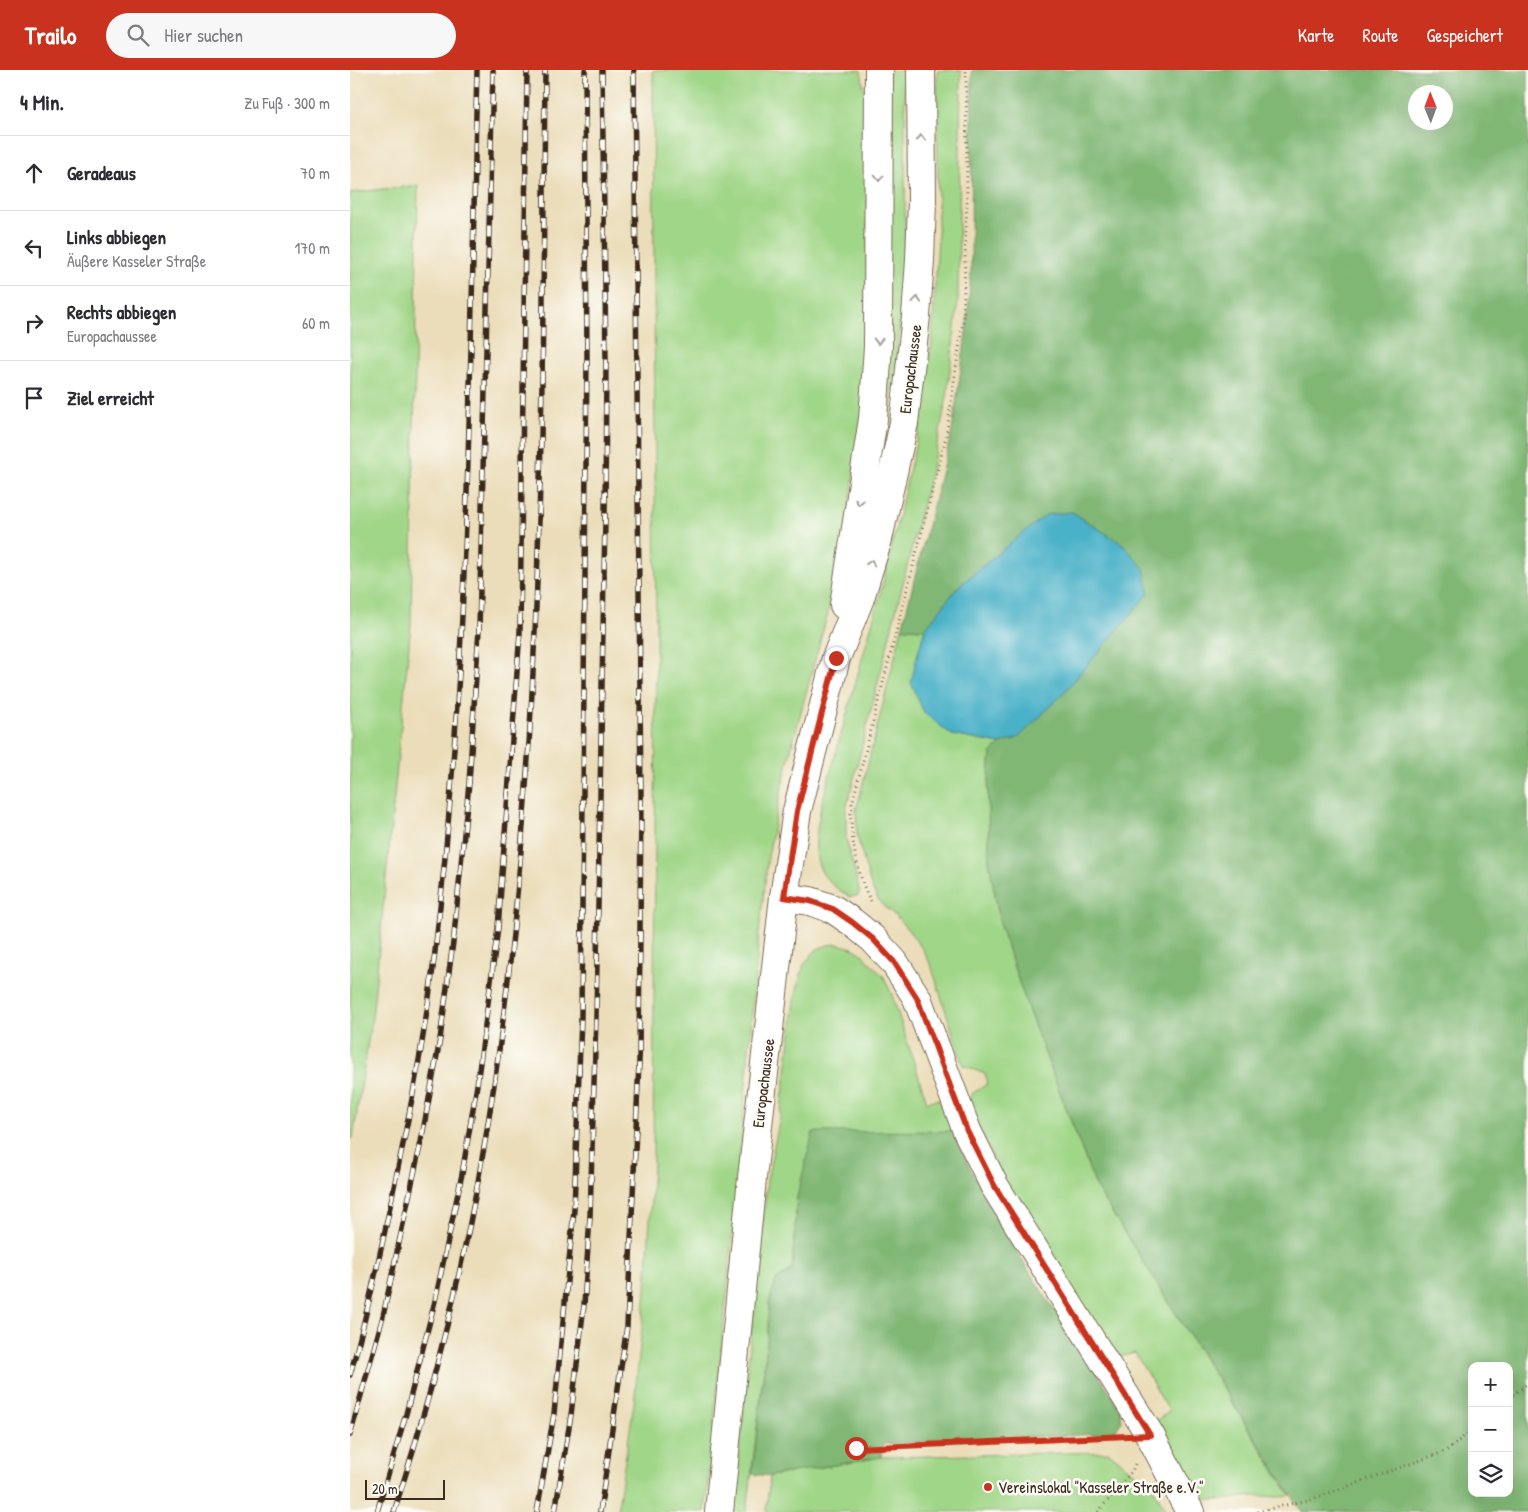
<!DOCTYPE html>
<html lang="de">
<head>
<meta charset="utf-8">
<style>
  body { margin:0; font-family:"Patrick Hand",sans-serif; background:#f7f7f7; color:#2b2b33 }
  .controls { position:absolute; right:15px; bottom:15px; display:grid; overflow:hidden; border-radius:10px; box-shadow:0 5px 20px #0002 }
  .controls button { width:45px; height:45px; display:grid; place-items:center; padding:0; border:0; border-bottom:1px solid #e1e1e2; background:#fff; color:#2b2b33; font:25px sans-serif }
  .compass { position:absolute; left:1058px; top:15px; width:45px; height:45px; border-radius:50%; background:#fff; box-shadow:0 5px 20px #0002; rotate:359deg }
  .scale { position:absolute; left:15px; bottom:12px; width:80px; box-sizing:border-box; padding-left:5px; border:2px solid #3b2a1e; border-top:0; font-size:14px; line-height:18px; white-space:nowrap; color:#3b2a1e; -webkit-text-stroke:4px #fdfcf7; paint-order:stroke }
  .stop { position:absolute; width:15px; height:15px; margin:-11px; border:4px solid #c8321e; border-radius:50%; background:#fff }
  .stop.end { background:#c8321e; border-color:#fff; box-shadow:0 1px 5px #0008 }
  .list { margin:0; padding:0; list-style:none }
  h2 { display:flex; justify-content:space-between; align-items:center; height:65px; margin:0; padding:0 20px; font-size:21px }
  h2 small { font-size:16px; font-weight:400; color:#7c7c81 }
  .list li { display:grid; grid-template-columns:32px 1fr auto; gap:15px; align-items:center; box-sizing:border-box; height:75px; padding:0 20px; border-top:1px solid #e1e1e2 }
  .list b { display:block; font-size:19px; white-space:nowrap }
  .list p { margin:0; font-size:16px; white-space:nowrap; color:#7c7c81 }
  .list em { font-size:16px; font-style:normal; color:#7c7c81 }
  .icon { flex:none; width:28px; height:28px; fill:none; stroke:currentColor; stroke-width:2; stroke-linecap:round; stroke-linejoin:round }
  .map { position:relative; flex:none; width:1178px; height:1442px; overflow:hidden }
  header { display:flex; align-items:center; gap:30px; box-sizing:border-box; height:70px; padding:0 25px; background:#c8321e; color:#fff }
  header strong { font-size:24px }
  nav { display:flex; gap:28px; margin-inline-start:auto; font-size:18px }
  .search { width:350px; height:45px; background:#f7f7f7; display:flex; align-items:center; gap:12px; box-sizing:border-box; padding:0 18px; border-radius:28px; color:#7c7c81; font-size:19px }
  main { display:flex }
  aside { flex:1; background:#fff }
  .map>svg:first-child { display:block }
</style>
</head>
<body>
<header>
<strong>Trailo</strong>
<div class="search"><svg class="icon" aria-label="search" viewBox="0 0 24 24"><circle cx="10" cy="10" r="6"/><path d="M15 15l6 6"/></svg>Hier suchen</div>
<nav><a>Karte</a><a>Route</a><a>Gespeichert</a></nav>
</header>
<main>
<aside>
<h2>4 Min.<small>Zu Fuß · 300 m</small></h2>
<ul class="list">
<li><svg class="icon" aria-label="ahead" viewBox="0 0 24 24"><path d="M12 20V5M6 11l6-6 6 6"/></svg><div><b>Geradeaus</b></div><em>70 m</em></li>
<li><svg class="icon" aria-label="left" viewBox="0 0 24 24"><path d="M17 20v-9H6M10 6l-5 5 5 5"/></svg><div><b>Links abbiegen</b><p>Äußere Kasseler Straße</p></div><em>170 m</em></li>
<li><svg class="icon" aria-label="right" viewBox="0 0 24 24"><path d="M7 20v-9h11M14 6l5 5-5 5"/></svg><div><b>Rechts abbiegen</b><p>Europachaussee</p></div><em>60 m</em></li>
<li><svg class="icon" aria-label="arrive" viewBox="0 0 24 24"><path d="M6 21V4h12l-3 4 3 4H6"/></svg><div><b>Ziel erreicht</b></div></li>
</ul>
</aside>
<div class="map">
<svg width="1178" height="1442" viewBox="0 0 1178 1442">
  <rect width="100%" height="100%" fill="#fdfcf7"/>
  <filter id="ink" filterUnits="userSpaceOnUse"><feTurbulence type="fractalNoise" baseFrequency=".02" numOctaves="2"/><feDisplacementMap in="SourceGraphic" scale="10" xChannelSelector="R" yChannelSelector="G"/><feConvolveMatrix kernelMatrix="1 2 1 2 8 2 1 2 1" color-interpolation-filters="sRGB"/></filter>
  <filter id="wash" filterUnits="userSpaceOnUse"><feTurbulence type="fractalNoise" baseFrequency=".0096" numOctaves="4" result="noise"/><feDisplacementMap in="SourceGraphic" scale="20" xChannelSelector="R" yChannelSelector="G"/><feGaussianBlur stdDeviation="1.12" result="paint"/><feColorMatrix in="noise" values="0 0 0 0 0 0 0 0 0 0 0 0 0 0 0 0 0 1.4 0 .05"/><feComposite in="paint" operator="in"/></filter>
  <g filter="url(#wash)">
    <rect width="100%" height="100%" fill="#ebddb9"/>
    <path fill="#a0d687" stroke="#6e8052" d="M 303,0 L 511,0 L 516,34 L 520,298 L 490,498 L 442,675 L 428,734 L 418,787 L 409,864 L 386,1130 L 355,1442 L 267,1442 L 284,1333 L 296,1220 L 303,1092 L 306,600 Z
      M 539,0 L 555,0 C 555,81 557,162 551,243 C 548,280 543,316 538,352 L 534,351 Z
      M 587,0 L 611,0 L 608,231 L 597,327 L 583,393 L 496,740 L 496,768 L 509,819 L 509,824 L 507,826 L 499,827 C 491,821 483,816 477,809 C 459,789 467,760 471,736 L 533,514 L 570,355 L 582,271 L 588,167 Z
      M 68,115 L 61,554 L 23,940 L 3,1068 L 0,1069 L 0,123 Z
      M 552,558 L 575,559 L 566,590 L 602,665 L 650,674 L 641,683 L 638,719 L 639,791 L 651,859 L 680,944 L 747,1119 L 941,1426 C 929,1428 917,1426 905,1426 C 883,1427 860,1437 841,1422 L 806,1351 L 819,1341 L 785,1283 L 766,1288 L 663,1134 L 618,1030 L 622,1024 L 638,1013 L 635,1004 L 613,995 L 581,895 L 571,877 L 559,861 L 545,845 L 533,836 L 527,828 L 521,816 L 507,766 L 506,740 L 510,725 Z
      M 487,874 L 503,878 L 511,883 L 534,907 L 542,925 L 577,1032 L 589,1029 L 603,1061 L 447,1127 L 442,1199 L 426,1211 L 417,1274 L 397,1442 L 383,1442 L 417,1110 L 430,1048 L 446,923 L 454,894 L 467,879 L 478,875 Z
      M 759,1382 L 804,1419 L 816,1442 L 416,1442 L 420,1406 L 531,1387 Z"/>
    <path fill="#80b774" stroke="#5e7049" fill-rule="evenodd" d="M 622,0 L 1178,0 L 1178,1442 L 952,1442 L 747,1119 L 680,944 L 651,859 L 639,791 L 638,719 L 641,683 L 650,674 L 668,668 L 774,475 L 722,442 L 669,466 L 608,517 L 575,559 L 552,558 L 602,361 L 617,257 L 621,201 ZM 1066,22 L 1096,22 L 1096,52 L 1066,52 ZM 1122,1296 L 1159,1296 L 1159,1423 L 1122,1423 Z
      M 603,1061 C 643,1156 705,1240 762,1325 L 770,1340 L 772,1351 L 765,1361 L 750,1364 L 533,1374 L 531,1387 L 420,1406 L 402,1404 L 417,1274 L 419,1232 L 426,1211 L 442,1199 L 447,1127 L 463,1062 Z"/>
    <path fill="#49b1c8" stroke="#426e73" d="M 722,442 L 774,475 L 794,499 L 799,523 L 712,625 L 668,668 L 650,674 L 602,665 L 574,643 L 561,613 L 566,590 L 575,559 L 608,517 L 669,466 L 696,445 Z"/>
  </g>
  <g filter="url(#ink)">
    <g fill="none" stroke-linecap="round" stroke-linejoin="round">
      <g stroke="#796954" stroke-width="30">
        <path id="minor" d="M 434,827 L 460,831 L 483,839 L 502,852 L 523,869 L 544,892 L 567,928 L 617,1061 L 644,1115 L 800,1365 L 840,1442"/>
      </g>
      <g stroke="#796954" stroke-width="30">
        <path id="major" d="M 494,535 L 523,349 L 528,277 L 529,0
          M 369,1442 L 402,1108 L 434,827 L 447,741 L 486,588 L 510,528 L 528,469 L 554,353 L 566,246 L 570,190 L 572,131 L 571,0"/>
      </g>
      <path stroke="#796954" stroke-width="3" stroke-dasharray="1 4" stroke-linecap="butt" d="M 521,831 C 510,815 501,769 501,749 C 500,744 502,739 502,734 L 596,367 L 613,251 L 617,129 L 616,0
        M 1159,1328 L 1178,1313
        M 506,1378 L 770,1367
        M 748,1442 L 782,1401 L 785,1394
        M 907,1442 L 965,1428 L 1096,1381 L 1122,1360"/>
      <use href="#minor" stroke="#fff" stroke-width="28"/>
      <use href="#major" stroke="#fff" stroke-width="28"/>
      <g stroke="#3b2a1e" stroke-width="5.5">
        <path id="rail" d="M 0,1305 C 18,1241 32,1177 45,1112 C 63,1030 78,947 87,864 C 120,577 120,288 127,0
          M 0,1365 L 33,1246 L 71,1072 L 90,969 L 104,865 L 119,713 L 129,560 L 143,0
          M 27,1442 L 56,1344 L 85,1231 L 112,1104 L 127,1015 L 148,858 L 170,562 L 177,0
          M 44,1442 C 89,1303 123,1159 144,1015 C 194,679 192,338 195,0
          M 187,1442 L 204,1344 L 224,1140 L 231,947 L 237,287 L 235,0
          M 205,1442 L 221,1345 L 234,1235 L 240,1147 L 246,947 L 255,450 L 256,289 L 252,0
          M 250,1442 L 277,1256 L 289,993 L 291,728 L 284,0"/>
      </g>
      <use href="#rail" stroke="#fdfcf7" stroke-width="4" stroke-dasharray="11" stroke-linecap="butt"/>
    </g>
    <defs><path id="oneway-chevron" d="M-2-3.5L2.5 0L-2 3.5" fill="none" stroke-width="1.6" stroke-linecap="round" stroke-linejoin="round" transform="scale(1.25)"/></defs>
    <g stroke="#a79f9a">
      <use href="#oneway-chevron" transform="translate(571 68) rotate(-90)"/>
      <use href="#oneway-chevron" transform="translate(529 108) rotate(90)"/>
      <use href="#oneway-chevron" transform="translate(567 230) rotate(-86)"/>
      <use href="#oneway-chevron" transform="translate(528 271) rotate(91)"/>
      <use href="#oneway-chevron" transform="translate(509 432) rotate(99)"/>
      <use href="#oneway-chevron" transform="translate(521 493) rotate(-73)"/>
    </g>
  </g>
  <g fill="none" stroke-linecap="round" stroke-linejoin="round" filter="url(#ink)">
    <path stroke="#c8321e" stroke-width="6" d="M 486,588 L 447,741 L 434,827 L 460,831 L 483,839 L 502,852 L 523,869 L 544,892 L 567,928 L 617,1061 L 644,1115 L 800,1365 L 506,1378"/>
  </g>
  <circle fill="#c8321e" stroke="#fdfcf7" stroke-width="2" cx="638" cy="1417" r="5"/>
  <g text-anchor="middle" dominant-baseline="central" stroke-width="5" stroke-linejoin="round" paint-order="stroke">
    <g font-size="16" fill="#3b2a1e" stroke="#fdfcf7">
      <text transform="translate(560 299) rotate(-83)">Europachaussee</text>
      <text transform="translate(413 1013) rotate(-83)">Europachaussee</text>
    </g>
    <g font-size="16" fill="#3b2a1e" stroke="#fdfcf7" text-anchor="start">
      <text x="648" y="1417">Vereinslokal "Kasseler Straße e.V."</text>
    </g>
  </g>
</svg>
<div class="controls">
<button>+</button>
<button>−</button>
<button><svg class="icon" aria-label="layers" viewBox="0 0 24 24"><path d="M12 4l9 5-9 5-9-5zM3 14l9 5 9-5"/></svg></button>
</div>
<svg class="compass" viewBox="-18 -18 36 36"><path d="M0-13l5 13h-10z" fill="#e53935"/><path d="M0 13l5-13h-10z" fill="#7c7c81"/></svg>
<div class="scale">20 m</div>
<div class="stop" style="left:506px;top:1378px"></div>
<div class="stop end" style="left:486px;top:588px"></div>
</div>
</main>
</body>
</html>
